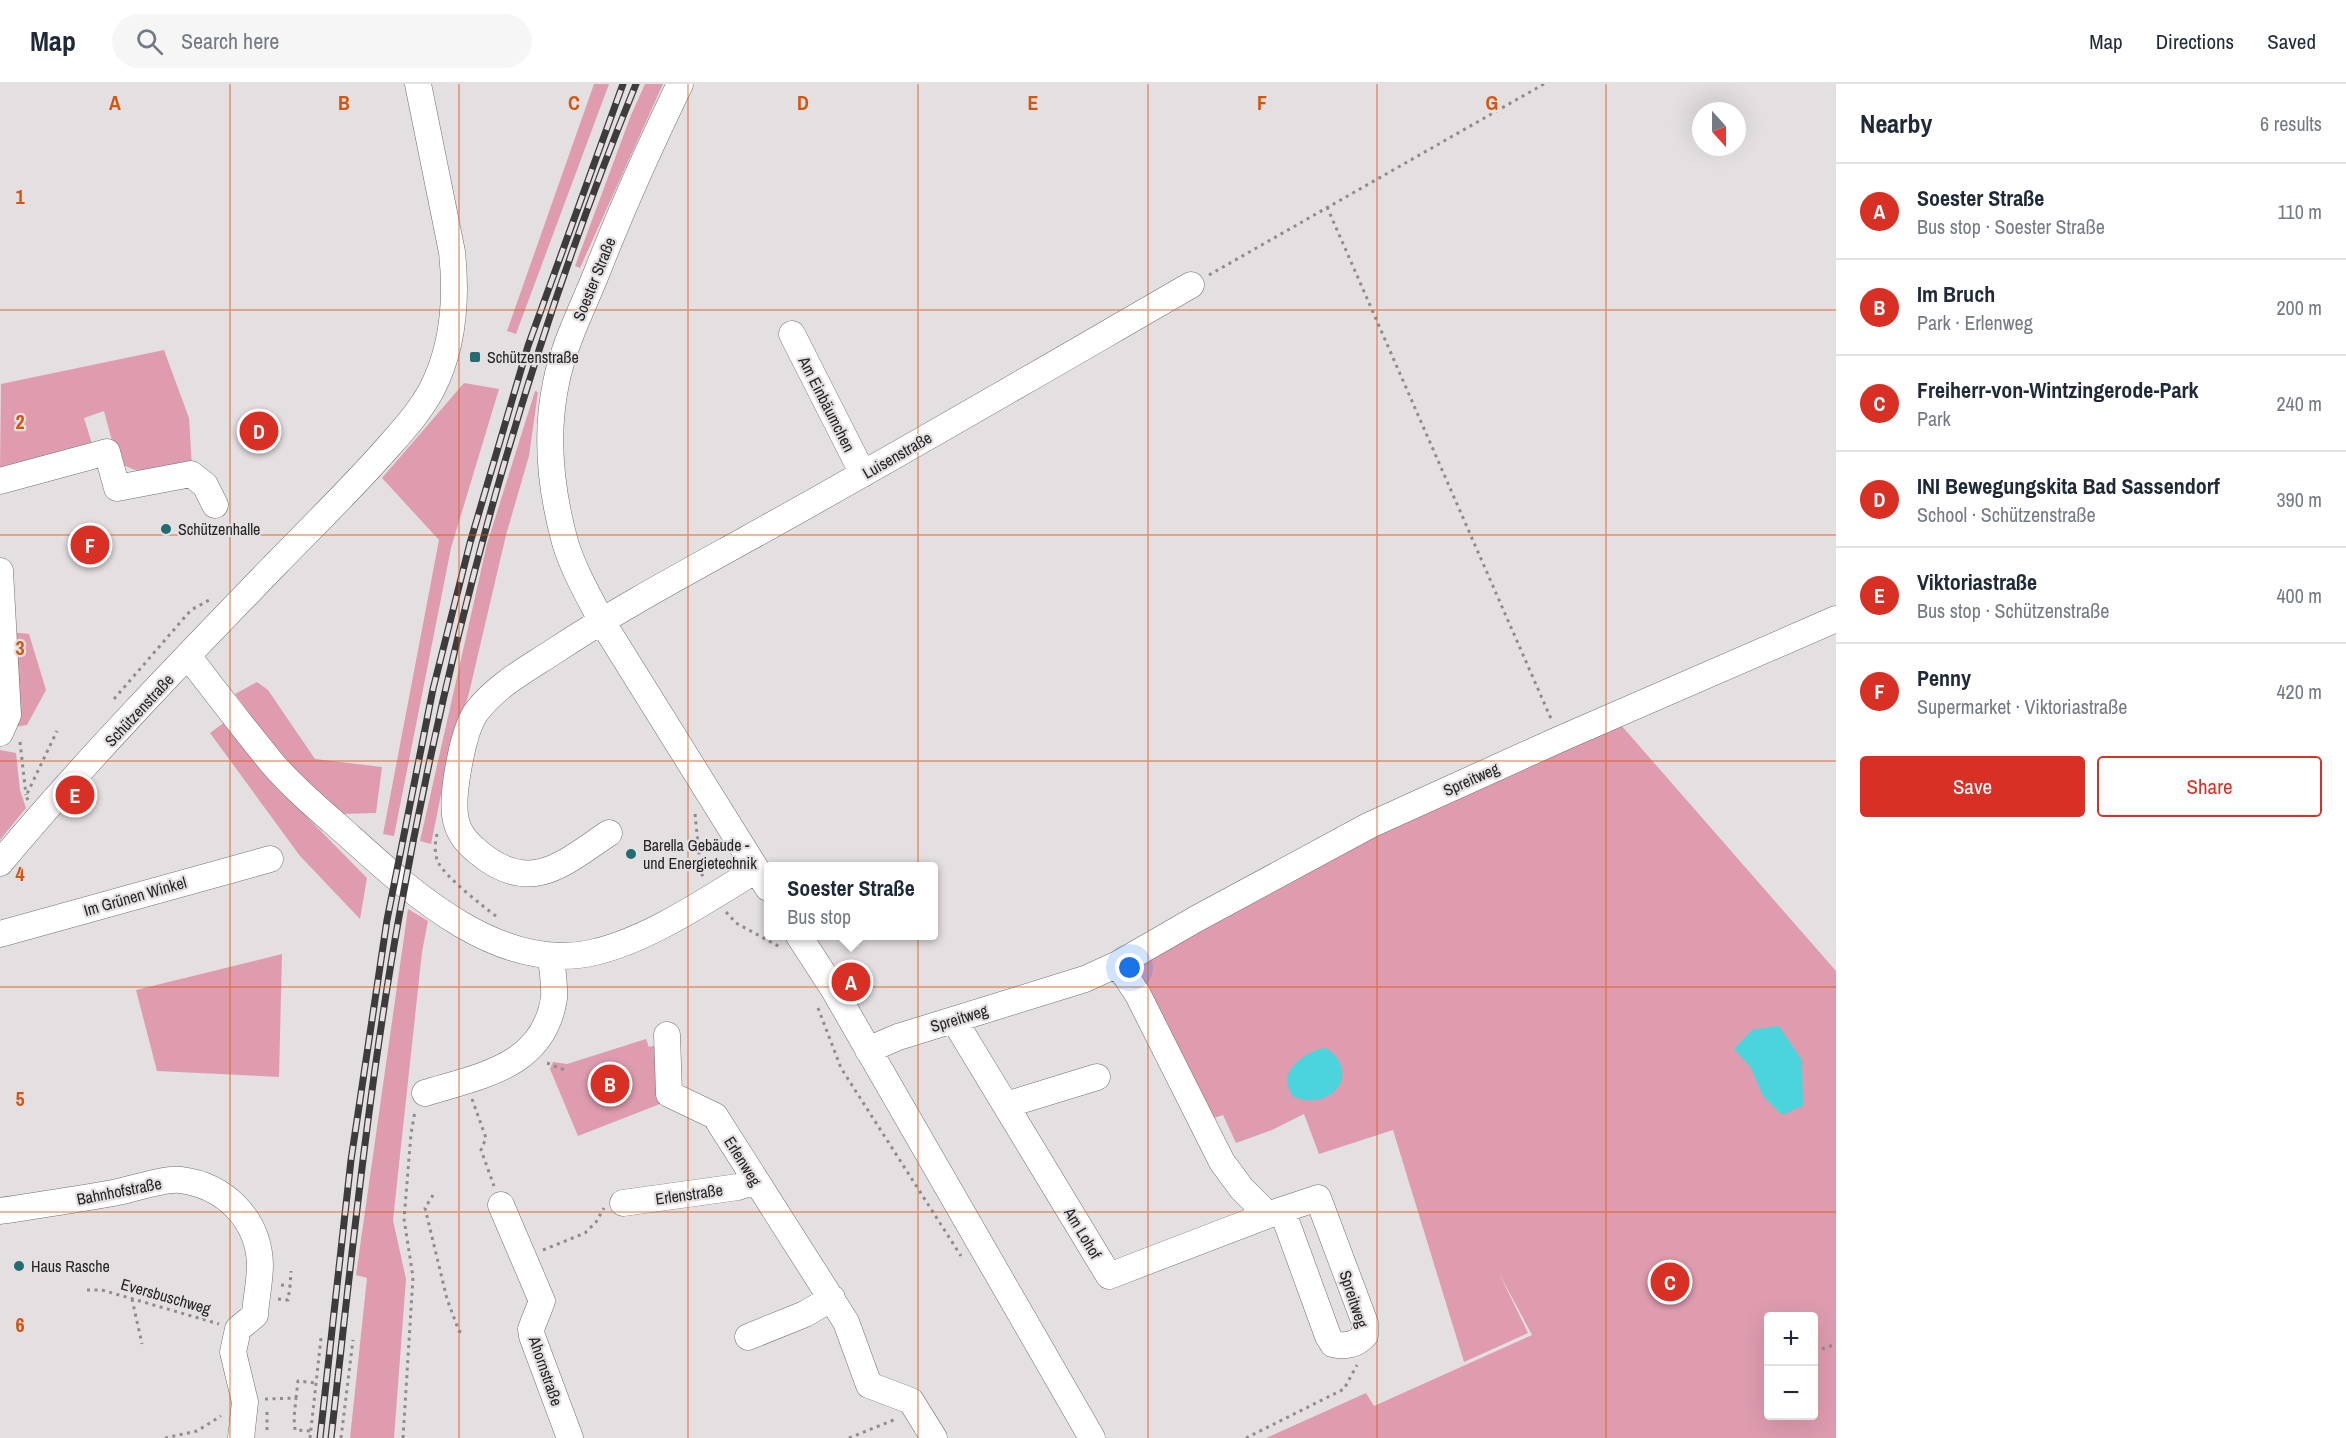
<!DOCTYPE html>
<html lang="en">
<head>
<meta charset="utf-8">
<style>
  body { margin:0; font-family:"Archivo Narrow",sans-serif; background:#f6f6f7; color:#1f2937 }
  .controls { position:absolute; right:18px; bottom:18px; display:grid; overflow:hidden; border-radius:6px; box-shadow:0 6px 24px #0002 }
  .controls button { width:54px; height:54px; display:grid; place-items:center; padding:0; border:0; border-bottom:2px solid #e0e1e3; background:#fff; color:#1f2937; font:30px sans-serif }
  .compass { position:absolute; left:1692px; top:18px; width:54px; height:54px; border-radius:50%; background:#fff; box-shadow:0 6px 24px #0002; rotate:159deg }
  .you { position:absolute; left:1130px; top:884px; width:21px; height:21px; margin:-15px; border:4px solid #fff; border-radius:50%; background:#1a73e8; box-shadow:0 0 0 9px #1a73e833 }
  .badge { display:grid; place-items:center; width:39px; height:39px; border-radius:50%; background:#d93025; color:#fff; font-size:20px; font-weight:700 }
  .pin { position:absolute; translate:-50% -50%; border:3px solid #fff; box-shadow:0 2px 6px #0006 }
  .popup { position:absolute; left:764px; top:778px; width:174px; height:78px; box-sizing:border-box; display:grid; place-content:center; border-radius:6px; background:#fff; filter:drop-shadow(0 2px 4px #0005); font-size:20px; white-space:nowrap; color:#747a83 }
  .popup b { font-size:22px; color:#1f2937 }
  .popup::after { content:''; position:absolute; left:50%; top:100%; margin-left:-12px; border:12px solid transparent; border-top-color:#fff }
  .list { margin:0; padding:0; list-style:none }
  h2 { display:flex; justify-content:space-between; align-items:center; height:78px; margin:0; padding:0 24px; font-size:26px }
  h2 small { font-size:20px; font-weight:400; color:#747a83 }
  .list li { display:grid; grid-template-columns:39px 1fr auto; gap:18px; align-items:center; box-sizing:border-box; height:96px; padding:0 24px; border-top:2px solid #e0e1e3 }
  .list b { display:block; font-size:22px; white-space:nowrap }
  .list p { margin:0; font-size:20px; white-space:nowrap; color:#747a83 }
  .list em { font-size:20px; font-style:normal; color:#747a83 }
  .actions { display:flex; gap:12px; padding:18px 24px }
  .actions a { flex:1; padding:14px 0; border:2px solid #d93025; border-radius:6px; text-align:center; font-size:21px; color:#d93025 }
  .actions .main { background:#d93025; color:#fff }
  .icon { flex:none; width:33px; height:33px; fill:none; stroke:currentColor; stroke-width:2; stroke-linecap:round; stroke-linejoin:round }
  .map { position:relative; flex:none; width:1836px; height:1354px; overflow:hidden }
  header { display:flex; align-items:center; gap:36px; box-sizing:border-box; height:84px; padding:0 30px; background:#fff; border-bottom:2px solid #e0e1e3 }
  header strong { font-size:28px }
  nav { display:flex; gap:33px; margin-inline-start:auto; font-size:21px }
  .search { width:420px; height:54px; background:#f6f6f7; display:flex; align-items:center; gap:15px; box-sizing:border-box; padding:0 21px; border-radius:33px; color:#747a83; font-size:22px }
  main { display:flex }
  aside { flex:1; background:#fff }
  .map>svg:first-child { display:block }
</style>
</head>
<body>
<header>
<strong>Map</strong>
<div class="search"><svg class="icon" aria-label="search" viewBox="0 0 24 24"><circle cx="10" cy="10" r="6"/><path d="M15 15l6 6"/></svg>Search here</div>
<nav><a>Map</a><a>Directions</a><a>Saved</a></nav>
</header>
<main>
<div class="map">
<svg width="1836" height="1354" viewBox="0 0 1836 1354">
  <rect width="100%" height="100%" fill="#e4dfe1"/>
  <path fill="#df9caf" fill-rule="evenodd" d="M 594,0 L 609,0 L 516,250 L 507,247 Z
    M 645,0 L 663,0 L 580,184 L 575,182 L 631,31 Z
    M 164,266 L 189,334 L 192,384 L 174,380 L 146,388 L 135,386 L 118,379 L 104,327 L 84,334 L 93,363 L 0,385 L 1,300 Z
    M 464,299 L 499,305 L 451,464 L 394,752 L 383,750 L 439,456 L 382,394 Z
    M 535,307 L 538,308 L 529,372 L 506,451 L 469,609 L 447,681 L 431,760 L 420,757 L 487,460 Z
    M 9,548 L 29,550 L 46,606 L 27,641 L 7,644 Z
    M 257,598 L 268,606 L 315,675 L 382,683 L 376,729 L 342,730 L 284,676 L 235,610 Z
    M 229,635 L 267,687 L 307,733 L 367,794 L 360,835 L 300,772 L 210,649 Z
    M 1621,641 L 1836,887 L 1836,1354 L 1266,1354 L 1366,1309 L 1374,1322 L 1532,1251 L 1499,1189 L 1528,1249 L 1464,1278 L 1393,1046 L 1319,1070 L 1304,1030 L 1272,1046 L 1236,1059 L 1223,1031 L 1208,1036 L 1133,880 L 1369,756 ZM 1768,1232 L 1814,1232 L 1814,1332 L 1768,1332 Z
    M 0,666 L 16,669 L 20,706 L 26,724 L 0,756 Z
    M 408,825 L 428,837 L 422,868 L 393,1136 L 406,1195 L 394,1354 L 350,1354 L 367,1194 L 356,1191 Z
    M 282,870 L 279,993 L 157,987 L 136,906 Z
    M 646,955 L 649,963 L 656,961 L 664,1015 L 660,1020 L 578,1052 L 550,985 L 553,978 L 567,980 Z"/>
  <path fill="#4bd4db" d="M 1779,942 L 1802,976 L 1803,1022 L 1782,1031 L 1763,1012 L 1751,984 L 1734,965 L 1752,946 Z
    M 1326,964 C 1329,967 1335,970 1337,974 C 1356,1002 1321,1027 1292,1012 C 1291,1008 1287,1002 1287,998 C 1286,981 1312,965 1326,964 Z"/>
  <g fill="none" stroke-linecap="round" stroke-linejoin="round">
    <g stroke="#726e6f" stroke-width="27">
      <path id="minor" d="M 680,0 C 650,62 622,124 597,188 C 583,223 563,262 556,299 C 545,351 551,407 565,458 C 573,485 588,511 601,536 L 768,804
        M 792,250 L 863,390
        M 0,397 L 107,368 L 117,404 L 191,390 L 205,401 L 215,421
        M 0,487 L 8,631 L 0,649
        M 188,572 C 216,608 243,644 272,679 C 294,705 322,728 348,751 C 412,809 501,891 595,868 C 650,855 708,815 756,786
        M 609,749 C 563,780 530,812 478,768 C 466,758 457,748 455,731 C 452,708 463,645 477,627 C 497,601 527,585 553,568 C 615,527 680,492 745,456 C 895,373 1042,287 1191,201
        M 0,779 C 86,676 183,576 276,480 C 314,441 353,403 389,362 C 405,344 421,326 432,305 C 454,262 457,215 452,168 L 418,0
        M 0,850 L 270,775
        M 799,852 L 834,906 L 1092,1354
        M 1118,880 L 1138,911 L 1222,1078 L 1242,1105 L 1268,1131 L 1282,1126 L 1328,1252 L 1333,1260 C 1346,1263 1356,1261 1365,1251 L 1365,1239 L 1318,1114 L 1282,1126
        M 954,936 L 1109,1192 L 1268,1131
        M 667,951 L 669,1010 L 715,1032 L 846,1238 L 869,1301 L 911,1317 L 934,1354
        M 868,966 L 898,953 L 1085,895 L 1118,880 L 1196,835 L 1370,741 L 1560,655 L 1836,535
        M 425,1009 C 480,992 544,983 554,914 C 555,901 552,885 551,872
        M 1006,1021 L 1097,993
        M 623,1119 L 738,1103 L 755,1097
        M 501,1121 L 542,1217 L 531,1245 L 532,1252 L 570,1354
        M 0,1127 C 38,1121 75,1116 113,1109 C 130,1106 165,1094 180,1096 C 224,1101 259,1135 260,1181 C 260,1197 256,1214 255,1231 L 238,1245 L 233,1268 L 245,1318 L 241,1354
        M 748,1253 L 805,1230 L 832,1214"/>
    </g>
    <path stroke="#908c8d" stroke-width="3" stroke-dasharray="3 4.5" stroke-linecap="butt" d="M 1327,123 L 1552,637
      M 1209,191 L 1544,0
      M 114,615 L 191,526 L 211,515
      M 20,658 L 26,711
      M 28,716 L 26,712 L 57,647
      M 695,730 L 701,789 L 705,795
      M 437,750 C 435,758 434,769 438,778 C 445,793 483,822 497,833
      M 726,828 L 736,839 L 780,863
      M 818,924 L 841,984 L 961,1172
      M 547,979 L 567,987
      M 472,1015 L 486,1054 L 481,1066 L 494,1102
      M 433,1111 L 425,1124 L 447,1215 L 459,1247 L 463,1249
      M 543,1166 L 585,1149 L 596,1138 L 604,1124
      M 281,1201 L 290,1202 L 291,1187
      M 87,1206 L 102,1206 L 219,1240
      M 132,1215 L 142,1260
      M 278,1215 L 288,1216 L 290,1202
      M 191,1220 L 205,1224 L 203,1235
      M 1822,1265 L 1836,1260
      M 296,1314 L 298,1297 L 316,1299
      M 265,1315 L 296,1314 L 294,1334 L 295,1346 L 311,1347
      M 267,1346 L 267,1325
      M 165,1354 L 197,1347 L 221,1332
      M 310,1354 L 321,1254
      M 341,1354 L 353,1256
      M 403,1354 L 413,1193 L 404,1135 L 411,1050 L 415,1027
      M 849,1354 L 896,1335
      M 1246,1354 L 1344,1305 L 1357,1281"/>
    <use href="#minor" stroke="#fff" stroke-width="26"/>
    <g stroke="#3e3b3c" stroke-width="7">
      <path id="rail" d="M 320,1354 L 351,1076 L 387,836 L 433,605 L 470,459 L 528,262 L 623,0
        M 331,1354 C 351,1180 368,1006 399,833 C 450,548 526,269 636,0"/>
    </g>
    <use href="#rail" stroke="#e4dfe1" stroke-width="4.5" stroke-dasharray="14" stroke-linecap="butt"/>
  </g>
  <path fill="none" stroke="#d5540e" stroke-width="1.5" stroke-opacity="0.55" d="M 230,0 L 230,1354M 459,0 L 459,1354M 688,0 L 688,1354M 918,0 L 918,1354M 1148,0 L 1148,1354M 1377,0 L 1377,1354M 1606,0 L 1606,1354M 0,226 L 1836,226M 0,451 L 1836,451M 0,677 L 1836,677M 0,903 L 1836,903M 0,1128 L 1836,1128"/>
  <g fill="#216d71" stroke="#e4dfe1" stroke-width="2">
    <rect x="469" y="267" width="12" height="12" rx="3"/>
    <circle cx="166" cy="445" r="6"/>
    <circle cx="631" cy="770" r="6"/>
    <circle cx="19" cy="1182" r="6"/>
  </g>
  <g text-anchor="middle" dominant-baseline="central" stroke-width="4.5" stroke-linejoin="round" paint-order="stroke">
    <g font-size="16" fill="#262424" stroke="#e4dfe1">
      <text transform="translate(594 195) rotate(-68)">Soester Straße</text>
      <text transform="translate(827 320) rotate(63)">Am Einbäumchen</text>
      <text transform="translate(897 371) rotate(-30)">Luisenstraße</text>
      <text transform="translate(139 626) rotate(-47)">Schützenstraße</text>
      <text transform="translate(1471 695) rotate(-24)">Spreitweg</text>
      <text transform="translate(135 812) rotate(-16)">Im Grünen Winkel</text>
      <text transform="translate(959 934) rotate(-17)">Spreitweg</text>
      <text transform="translate(743 1077) rotate(58)">Erlenweg</text>
      <text transform="translate(119 1107) rotate(-11)">Bahnhofstraße</text>
      <text transform="translate(689 1110) rotate(-8)">Erlenstraße</text>
      <text transform="translate(1083 1149) rotate(59)">Am Lohof</text>
      <text transform="translate(166 1212) rotate(16)">Eversbuschweg</text>
      <text transform="translate(1354 1215) rotate(72)">Spreitweg</text>
      <text transform="translate(546 1287) rotate(71)">Ahornstraße</text>
    </g>
    <g font-size="16" fill="#262424" stroke="#e4dfe1" text-anchor="start">
      <text x="487" y="273">Schützenstraße</text>
      <text x="178" y="445">Schützenhalle</text>
      <text x="643" y="761">Barella Gebäude -<tspan x="643" dy="18">und Energietechnik</tspan></text>
      <text x="31" y="1182">Haus Rasche</text>
    </g>
  </g>
  <g font-size="20" text-anchor="middle" font-weight="bold" fill="#d5540e" stroke="#e4dfe1" stroke-width="4.5" stroke-linejoin="round" paint-order="stroke">
    <text x="115" y="26">A</text>
    <text x="344" y="26">B</text>
    <text x="574" y="26">C</text>
    <text x="803" y="26">D</text>
    <text x="1033" y="26">E</text>
    <text x="1262" y="26">F</text>
    <text x="1492" y="26">G</text>
    <text x="20" y="120">1</text>
    <text x="20" y="345">2</text>
    <text x="20" y="571">3</text>
    <text x="20" y="797">4</text>
    <text x="20" y="1022">5</text>
    <text x="20" y="1248">6</text>
  </g>
</svg>
<div class="controls">
<button>+</button>
<button>−</button>
</div>
<svg class="compass" viewBox="-18 -18 36 36"><path d="M0-13l5 13h-10z" fill="#e53935"/><path d="M0 13l5-13h-10z" fill="#747a83"/></svg>
<div class="you"></div>
<div class="pin badge" style="left:851px;top:898px">A</div>
<div class="popup"><b>Soester Straße</b>Bus stop</div>
<div class="pin badge" style="left:610px;top:1000px">B</div>
<div class="pin badge" style="left:1670px;top:1198px">C</div>
<div class="pin badge" style="left:259px;top:347px">D</div>
<div class="pin badge" style="left:75px;top:711px">E</div>
<div class="pin badge" style="left:90px;top:461px">F</div>
</div>
<aside>
<h2>Nearby<small>6 results</small></h2>
<ul class="list">
<li><span class="badge">A</span><div><b>Soester Straße</b><p>Bus stop · Soester Straße</p></div><em>110 m</em></li>
<li><span class="badge">B</span><div><b>Im Bruch</b><p>Park · Erlenweg</p></div><em>200 m</em></li>
<li><span class="badge">C</span><div><b>Freiherr-von-Wintzingerode-Park</b><p>Park</p></div><em>240 m</em></li>
<li><span class="badge">D</span><div><b>INI Bewegungskita Bad Sassendorf</b><p>School · Schützenstraße</p></div><em>390 m</em></li>
<li><span class="badge">E</span><div><b>Viktoriastraße</b><p>Bus stop · Schützenstraße</p></div><em>400 m</em></li>
<li><span class="badge">F</span><div><b>Penny</b><p>Supermarket · Viktoriastraße</p></div><em>420 m</em></li>
</ul>
<div class="actions"><a class="main">Save</a><a>Share</a></div>
</aside>
</main>
</body>
</html>
